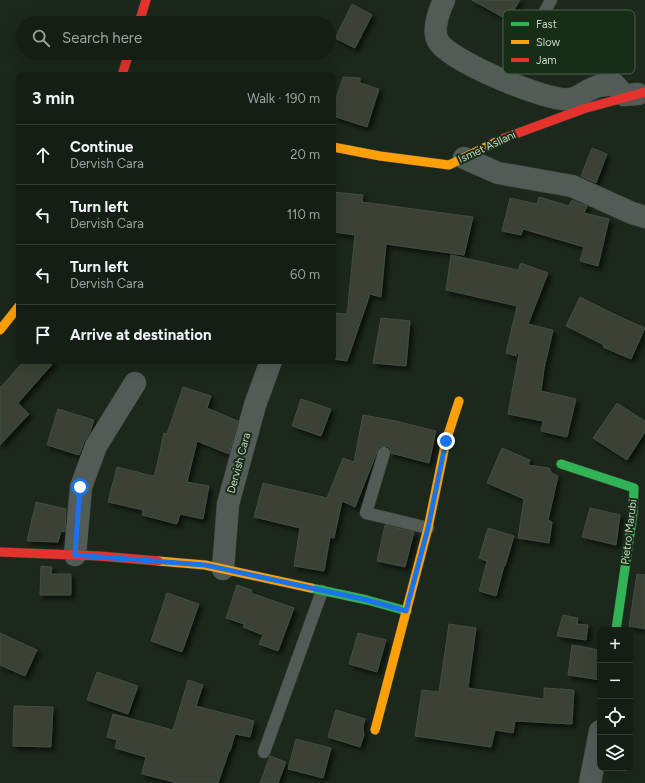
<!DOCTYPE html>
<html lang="en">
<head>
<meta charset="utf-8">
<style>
  body { margin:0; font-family:Figtree,sans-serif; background:#1e271e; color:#f1f3f6 }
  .controls { position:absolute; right:12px; bottom:12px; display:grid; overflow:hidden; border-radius:8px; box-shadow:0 4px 16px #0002 }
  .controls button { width:36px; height:36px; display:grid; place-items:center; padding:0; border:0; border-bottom:1px solid #343c34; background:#151e15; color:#f1f3f6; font:20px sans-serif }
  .stop { position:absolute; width:12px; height:12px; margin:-9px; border:3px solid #1a73e8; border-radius:50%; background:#fff }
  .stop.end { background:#1a73e8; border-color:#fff; box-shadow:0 1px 4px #0008 }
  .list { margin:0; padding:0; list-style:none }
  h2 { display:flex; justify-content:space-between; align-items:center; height:52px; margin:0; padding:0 16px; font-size:17px }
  h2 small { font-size:13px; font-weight:400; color:#9da2a0 }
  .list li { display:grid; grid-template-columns:26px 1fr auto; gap:12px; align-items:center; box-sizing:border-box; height:60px; padding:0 16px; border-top:1px solid #343c34 }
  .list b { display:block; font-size:15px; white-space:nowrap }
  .list p { margin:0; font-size:13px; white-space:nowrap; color:#9da2a0 }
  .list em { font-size:13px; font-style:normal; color:#9da2a0 }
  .icon { flex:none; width:22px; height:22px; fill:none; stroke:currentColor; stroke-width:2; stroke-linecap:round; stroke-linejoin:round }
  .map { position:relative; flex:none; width:645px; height:783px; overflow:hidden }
  .search { position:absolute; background:#151e15; box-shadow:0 4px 16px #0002; left:16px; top:16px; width:320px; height:44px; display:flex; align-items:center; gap:10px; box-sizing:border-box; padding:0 14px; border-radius:22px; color:#9da2a0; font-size:15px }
  .panel { position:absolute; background:#151e15; box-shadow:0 4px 16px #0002; left:16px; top:72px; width:320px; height:292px; border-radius:8px }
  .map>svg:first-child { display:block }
</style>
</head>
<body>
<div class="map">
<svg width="645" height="783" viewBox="0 0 645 783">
  <defs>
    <filter id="shadow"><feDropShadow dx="3.5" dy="3.5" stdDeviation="2" flood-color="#0009"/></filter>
  </defs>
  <rect width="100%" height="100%" fill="#1c281c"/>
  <path fill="#3b4236" stroke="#454c40" filter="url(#shadow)" d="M 472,0 L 520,0 L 508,20 Z
    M 352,4 L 372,15 L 355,48 L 335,38 Z
    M 343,77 L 360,78 L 360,83 L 379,89 L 367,127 L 333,116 L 333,108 Z
    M 592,148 L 607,154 L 596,183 L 581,176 Z
    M 333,192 L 363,195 L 362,202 L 473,217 L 464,255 L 386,244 L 381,297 L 370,294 L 347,361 L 333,359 L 333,313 L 347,314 L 355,235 L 333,232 Z
    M 539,197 L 569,206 L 572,200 L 587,206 L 584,213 L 609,219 L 598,266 L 580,261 L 584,247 L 523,229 L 521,235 L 502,231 L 510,198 L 537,204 Z
    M 451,255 L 518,270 L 521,263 L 548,273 L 528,324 L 553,330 L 544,369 L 541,391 L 576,399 L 567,437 L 541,431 L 543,421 L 508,414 L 519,353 L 517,353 L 516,356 L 506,353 L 517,306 L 446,290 Z
    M 580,297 L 616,315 L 645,328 L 631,359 L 603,347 L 604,345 L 566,326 Z
    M 381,318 L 410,321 L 406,366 L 373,363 Z
    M 24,361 L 55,361 L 18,403 L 29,414 L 0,445 L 0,386 L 1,387 Z
    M 183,387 L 211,396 L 207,408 L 238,421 L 229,454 L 197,441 L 187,482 L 209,486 L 203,519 L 180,514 L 177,524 L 142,515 L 143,510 L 108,502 L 117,467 L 153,476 L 155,474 L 164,433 L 167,434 Z
    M 301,399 L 331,409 L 321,436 L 292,426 Z
    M 617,403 L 645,421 L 645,432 L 627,460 L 593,438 Z
    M 58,409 L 94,420 L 90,432 L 84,442 L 79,455 L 47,445 Z
    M 363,415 L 396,421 L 436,431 L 429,463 L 391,453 L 390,448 L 387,446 L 383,446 L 379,447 L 355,507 L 342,501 L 334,538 L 330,537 L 324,571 L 294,566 L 300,528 L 254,517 L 263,483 L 327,498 L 343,458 L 354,462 Z
    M 502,448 L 530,460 L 528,465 L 549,468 L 552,473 L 558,476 L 548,520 L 552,522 L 549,543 L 518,538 L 524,499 L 487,483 Z
    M 36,502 L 66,509 L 65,532 L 61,531 L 58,542 L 27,541 Z
    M 590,508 L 620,515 L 616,545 L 582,537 Z
    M 385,525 L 414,532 L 405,567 L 377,561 Z
    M 488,528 L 514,536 L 505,566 L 504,566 L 496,596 L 479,591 L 487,561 L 479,558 Z
    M 41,566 L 52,567 L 51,574 L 71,574 L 71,595 L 40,595 Z
    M 637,574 L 645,575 L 645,629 L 629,626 Z
    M 237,585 L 252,590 L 251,593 L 294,608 L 278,651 L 259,644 L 263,635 L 243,627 L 244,624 L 226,618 Z
    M 167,593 L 199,604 L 182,652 L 151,641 Z
    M 563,615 L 578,618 L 577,624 L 588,625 L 586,640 L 557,636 Z
    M 449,624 L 476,628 L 468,688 L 544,699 L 544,688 L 574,690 L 572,724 L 515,721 L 513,733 L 495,730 L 491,747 L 415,736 L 422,690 L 439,692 Z
    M 0,633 L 37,650 L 25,676 L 0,665 Z
    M 358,633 L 386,640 L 377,672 L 349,664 Z
    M 572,645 L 600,650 L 600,680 L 568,675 Z
    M 97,672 L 138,686 L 128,714 L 87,700 Z
    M 188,680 L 203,685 L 196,706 L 254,721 L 250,737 L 235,734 L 230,751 L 229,751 L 218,783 L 178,783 L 142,774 L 146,757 L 115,748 L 117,740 L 107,737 L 113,714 L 173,730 Z
    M 14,706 L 53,707 L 51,747 L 13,746 Z
    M 336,710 L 365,719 L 363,727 L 364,735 L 360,747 L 328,737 Z
    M 296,739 L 331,748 L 323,778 L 288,769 Z
    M 270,756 L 286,762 L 278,783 L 260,783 Z"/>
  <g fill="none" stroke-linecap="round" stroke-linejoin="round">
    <g stroke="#394338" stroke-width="13">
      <path id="lane" d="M 507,82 L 551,0
        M 384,453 L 366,513 L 428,528
        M 264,752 L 322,591"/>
    </g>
    <g stroke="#394338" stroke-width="23">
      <path id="street" d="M 444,0 C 439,11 432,30 438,41 C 449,61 549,103 571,99 C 580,97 589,88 599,86 C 603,85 609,85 614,84 L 624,95 L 638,94
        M 464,158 L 498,173 L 572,186 L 632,213 L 645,217
        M 75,555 L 81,487 L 96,446 L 135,383
        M 223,569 L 228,504 L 255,405 L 271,361
        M 590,783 L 600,731"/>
    </g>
    <g stroke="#394338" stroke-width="10">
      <path id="fast" d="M 561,464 L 634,488 L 633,513 L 616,630
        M 311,588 L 367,600 L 407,611"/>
    </g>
    <g stroke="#394338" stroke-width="10">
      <path id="slow" d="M 333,147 L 380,156 L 449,165 L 502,139
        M 0,330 L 19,306
        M 158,561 L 205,565 L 311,588
        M 375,730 L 428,528 L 446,441 L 459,401"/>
    </g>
    <g stroke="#394338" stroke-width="10">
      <path id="jam" d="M 139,23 L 146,0
        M 122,75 L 129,53
        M 502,139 L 583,109 L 645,92
        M 0,552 L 99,556 L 158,561"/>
    </g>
    <use href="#lane" stroke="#535b56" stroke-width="12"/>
    <use href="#street" stroke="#535b56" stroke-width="22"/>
    <use href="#fast" stroke="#30b455" stroke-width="9"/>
    <use href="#slow" stroke="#ff9f0a" stroke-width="9"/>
    <use href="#jam" stroke="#e5322d" stroke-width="9"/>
  </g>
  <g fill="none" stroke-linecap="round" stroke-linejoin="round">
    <path stroke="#1a73e8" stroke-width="5" d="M 80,487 L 75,555 L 205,565 L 367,600 L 406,611 L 428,528 L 446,441"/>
  </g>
  <g text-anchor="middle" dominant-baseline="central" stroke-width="4" stroke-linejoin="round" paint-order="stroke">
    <g font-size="11" fill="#c9d7c8" stroke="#172d17">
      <text transform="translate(487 147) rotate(-25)">Ismet Asllani</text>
      <text transform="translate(239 463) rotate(-75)">Dervish Cara</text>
      <text transform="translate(629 532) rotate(-83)">Pietro Marubi</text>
    </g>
  </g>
  <rect x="503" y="10" width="132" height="64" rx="6" fill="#172d17" stroke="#4c604c" stroke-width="1"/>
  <rect x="511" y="22" width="18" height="4" fill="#30b455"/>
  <rect x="511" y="40" width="18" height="4" fill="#ff9f0a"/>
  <rect x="511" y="58" width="18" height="4" fill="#e5322d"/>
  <g font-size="11" fill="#c9d7c8">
    <text x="536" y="28">Fast</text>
    <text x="536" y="46">Slow</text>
    <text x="536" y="64">Jam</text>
  </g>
</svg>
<div class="controls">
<button>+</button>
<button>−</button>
<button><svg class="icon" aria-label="locate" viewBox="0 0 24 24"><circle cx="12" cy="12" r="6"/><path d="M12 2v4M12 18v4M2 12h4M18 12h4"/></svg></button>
<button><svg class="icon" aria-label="layers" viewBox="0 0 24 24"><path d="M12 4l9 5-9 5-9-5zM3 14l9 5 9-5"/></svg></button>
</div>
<div class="stop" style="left:80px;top:487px"></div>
<div class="stop end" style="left:446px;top:441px"></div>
<div class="search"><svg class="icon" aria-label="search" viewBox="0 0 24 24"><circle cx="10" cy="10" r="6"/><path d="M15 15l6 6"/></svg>Search here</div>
<section class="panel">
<h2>3 min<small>Walk · 190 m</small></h2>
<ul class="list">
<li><svg class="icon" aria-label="ahead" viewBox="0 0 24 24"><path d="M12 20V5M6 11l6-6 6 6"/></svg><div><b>Continue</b><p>Dervish Cara</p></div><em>20 m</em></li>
<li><svg class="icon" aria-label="left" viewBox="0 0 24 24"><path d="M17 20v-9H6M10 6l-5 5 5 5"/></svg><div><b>Turn left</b><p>Dervish Cara</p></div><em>110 m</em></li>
<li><svg class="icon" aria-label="left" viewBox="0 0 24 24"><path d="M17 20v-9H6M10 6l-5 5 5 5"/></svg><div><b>Turn left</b><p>Dervish Cara</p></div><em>60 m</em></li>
<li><svg class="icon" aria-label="arrive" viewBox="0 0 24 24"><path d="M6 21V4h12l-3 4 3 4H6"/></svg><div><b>Arrive at destination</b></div></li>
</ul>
</section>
</div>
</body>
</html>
